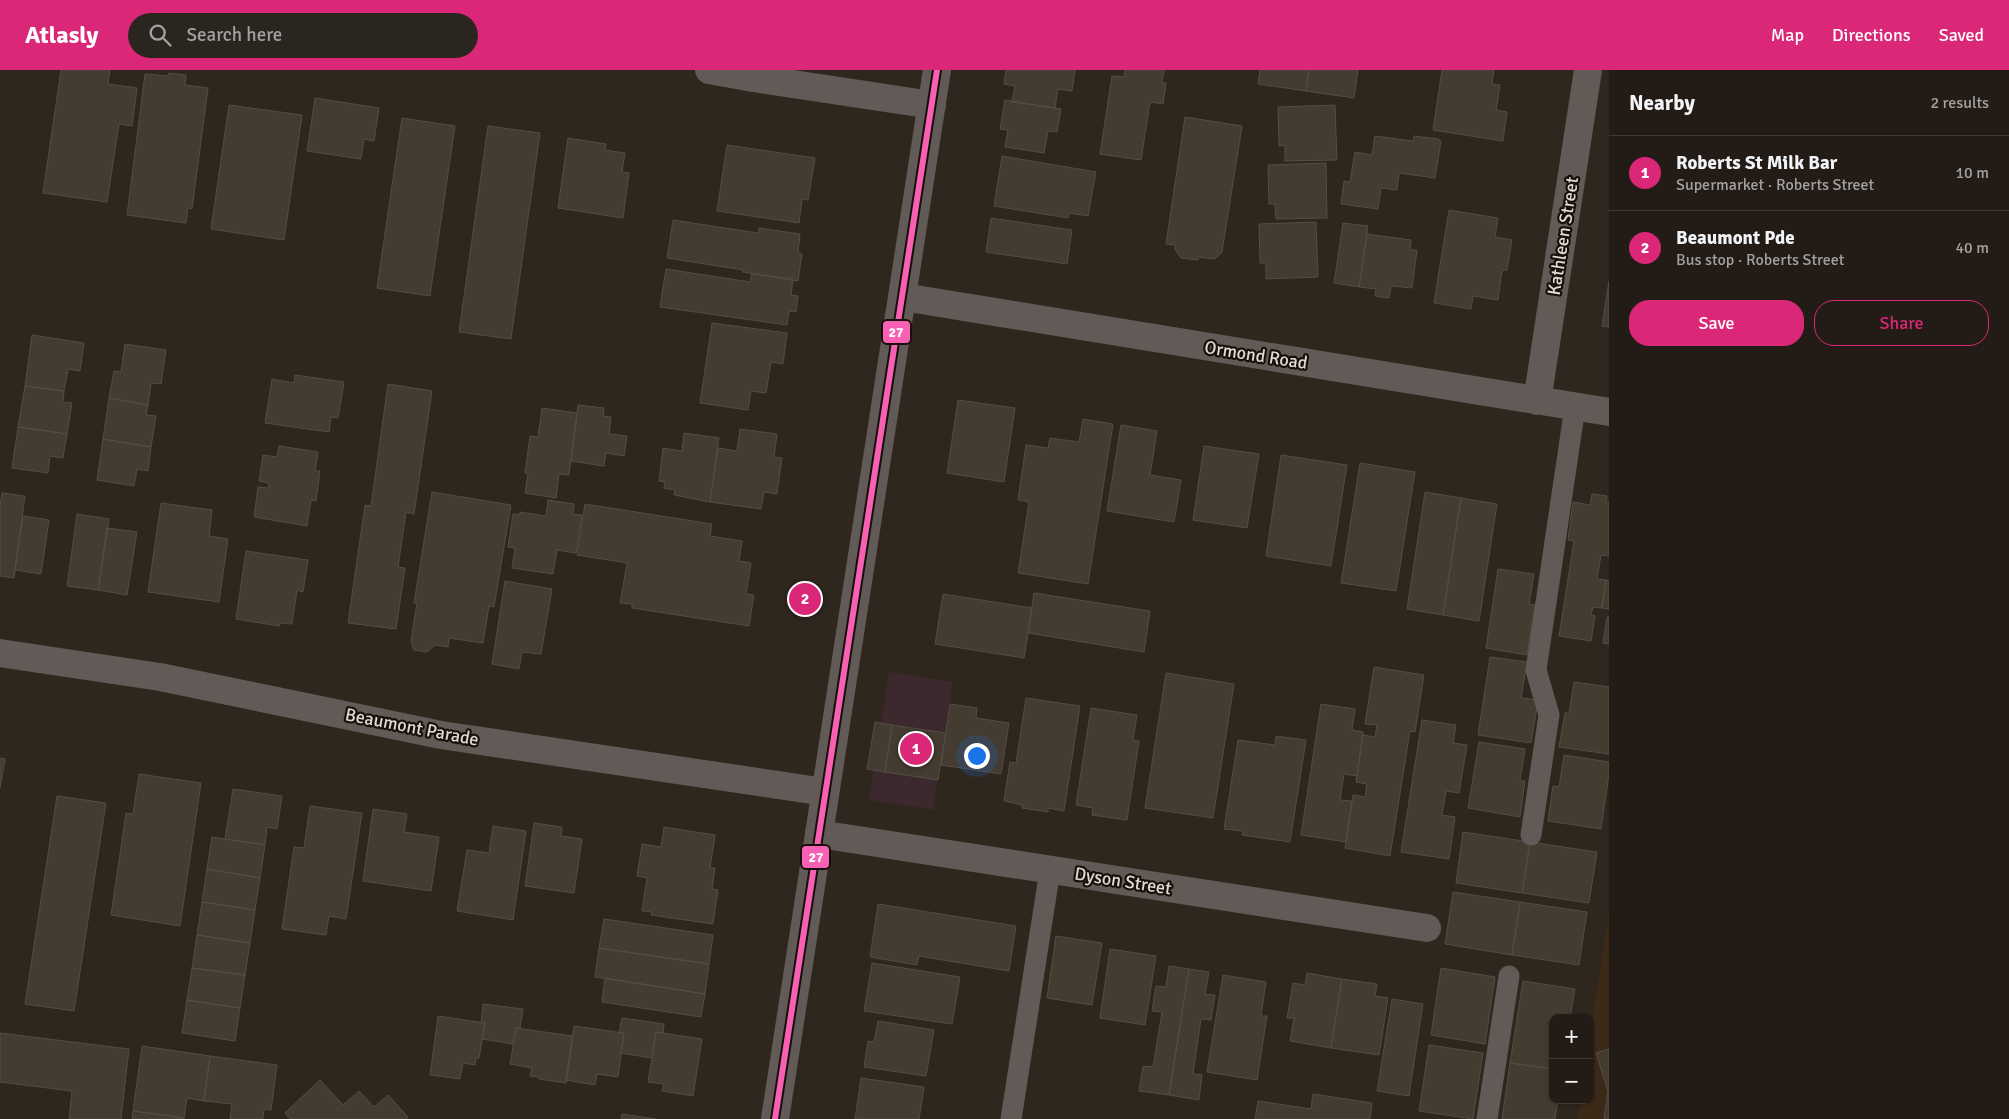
<!DOCTYPE html>
<html lang="en">
<head>
<meta charset="utf-8">
<style>
  body { margin:0; font-family:Signika,sans-serif; background:#2b251f; color:#f1f3f6 }
  .controls { position:absolute; right:15px; bottom:15px; display:grid; overflow:hidden; border-radius:10px; box-shadow:0 1px 4px #0004 }
  .controls button { width:45px; height:45px; display:grid; place-items:center; padding:0; border:0; border-bottom:1px solid #403a35; background:#231c16; color:#f1f3f6; font:25px sans-serif }
  .you { position:absolute; left:976px; top:685px; width:18px; height:18px; margin:-12px; border:4px solid #fff; border-radius:50%; background:#1a73e8; box-shadow:0 0 0 8px #1a73e833 }
  .badge { display:grid; place-items:center; width:32px; height:32px; border-radius:50%; background:#db2777; color:#fff; font-size:16px; font-weight:700 }
  .pin { position:absolute; translate:-50% -50%; border:2px solid #fff; box-shadow:0 1px 5px #0006 }
  .list { margin:0; padding:0; list-style:none }
  h2 { display:flex; justify-content:space-between; align-items:center; height:65px; margin:0; padding:0 20px; font-size:21px }
  h2 small { font-size:16px; font-weight:400; color:#a3a1a1 }
  .list li { display:grid; grid-template-columns:32px 1fr auto; gap:15px; align-items:center; box-sizing:border-box; height:75px; padding:0 20px; border-top:1px solid #403a35 }
  .list b { display:block; font-size:19px; white-space:nowrap }
  .list p { margin:0; font-size:16px; white-space:nowrap; color:#a3a1a1 }
  .list em { font-size:16px; font-style:normal; color:#a3a1a1 }
  .actions { display:flex; gap:10px; padding:15px 20px }
  .actions a { flex:1; padding:11px 0; border:1px solid #db2777; border-radius:20px; text-align:center; font-size:18px; color:#db2777 }
  .actions .main { background:#db2777; color:#fff }
  .icon { flex:none; width:28px; height:28px; fill:none; stroke:currentColor; stroke-width:2; stroke-linecap:round; stroke-linejoin:round }
  .map { position:relative; flex:none; width:1609px; height:1049px; overflow:hidden }
  header { display:flex; align-items:center; gap:30px; box-sizing:border-box; height:70px; padding:0 25px; background:#db2777; color:#fff }
  header strong { font-size:24px }
  nav { display:flex; gap:28px; margin-inline-start:auto; font-size:18px }
  .search { width:350px; height:45px; background:#2b251f; display:flex; align-items:center; gap:12px; box-sizing:border-box; padding:0 18px; border-radius:28px; color:#a3a1a1; font-size:19px }
  main { display:flex }
  aside { flex:1; background:#231c16 }
  .map>svg:first-child { display:block }
</style>
</head>
<body>
<header>
<strong>Atlasly</strong>
<div class="search"><svg class="icon" aria-label="search" viewBox="0 0 24 24"><circle cx="10" cy="10" r="6"/><path d="M15 15l6 6"/></svg>Search here</div>
<nav><a>Map</a><a>Directions</a><a>Saved</a></nav>
</header>
<main>
<div class="map">
<svg width="1609" height="1049" viewBox="0 0 1609 1049">
  <rect width="100%" height="100%" fill="#2f261e"/>
  <path fill="#3b292e" d="M 889,602 L 953,612 L 933,740 L 869,730 Z"/>
  <path fill="#3c2918" d="M 1609,841 L 1609,1049 L 1578,1049 L 1581,1030 L 1590,1030 L 1590,966 Z"/>
  <path fill="#443b31" stroke="#554d46" d="M 61,0 L 110,0 L 108,14 L 137,18 L 132,56 L 119,54 L 107,132 L 43,123 Z
    M 1006,0 L 1075,0 L 1072,21 L 1058,19 L 1055,38 L 1012,32 L 1015,16 L 1004,14 Z
    M 1125,0 L 1164,0 L 1162,13 L 1166,13 L 1163,34 L 1150,32 L 1141,90 L 1100,84 L 1112,6 L 1124,7 Z
    M 1260,0 L 1309,0 L 1306,21 L 1258,14 Z
    M 1309,0 L 1358,0 L 1354,28 L 1306,21 Z
    M 1442,0 L 1494,0 L 1492,14 L 1500,15 L 1496,40 L 1507,42 L 1503,71 L 1433,60 Z
    M 169,3 L 186,5 L 185,15 L 208,18 L 192,139 L 188,138 L 186,153 L 127,145 L 145,4 L 168,6 Z
    M 315,28 L 379,38 L 374,71 L 364,69 L 361,89 L 307,81 Z
    M 1005,30 L 1061,39 L 1057,62 L 1048,61 L 1044,83 L 1005,77 L 1008,60 L 1000,59 Z
    M 229,35 L 302,45 L 284,170 L 211,159 Z
    M 1335,35 L 1337,90 L 1285,91 L 1285,75 L 1279,76 L 1278,37 Z
    M 1185,47 L 1242,56 L 1222,182 L 1215,189 L 1198,187 L 1198,190 L 1181,188 L 1175,179 L 1175,175 L 1166,174 Z
    M 402,48 L 455,56 L 430,226 L 377,218 Z
    M 488,56 L 540,63 L 511,269 L 459,262 Z
    M 1375,66 L 1413,71 L 1414,66 L 1439,69 L 1438,71 L 1441,71 L 1435,108 L 1399,103 L 1397,120 L 1381,118 L 1378,139 L 1341,134 L 1344,111 L 1350,112 L 1355,82 L 1372,85 Z
    M 568,68 L 606,74 L 605,80 L 625,83 L 622,102 L 629,103 L 623,148 L 558,138 Z
    M 727,75 L 815,88 L 808,130 L 802,129 L 799,153 L 717,141 Z
    M 1002,86 L 1096,102 L 1088,146 L 1069,143 L 1068,148 L 994,136 Z
    M 1326,93 L 1327,148 L 1276,149 L 1275,134 L 1269,134 L 1268,95 Z
    M 1449,140 L 1498,148 L 1495,167 L 1512,170 L 1507,200 L 1502,200 L 1498,230 L 1473,226 L 1471,239 L 1434,233 Z
    M 991,148 L 1072,160 L 1067,194 L 986,182 Z
    M 673,150 L 758,163 L 759,158 L 800,164 L 798,183 L 802,184 L 798,211 L 743,202 L 743,200 L 667,188 Z
    M 1316,152 L 1318,207 L 1266,209 L 1266,193 L 1260,193 L 1259,154 Z
    M 1343,153 L 1368,156 L 1359,217 L 1334,213 Z
    M 1367,164 L 1411,170 L 1410,180 L 1417,180 L 1412,218 L 1391,216 L 1389,228 L 1375,226 L 1376,219 L 1359,217 Z
    M 666,199 L 750,212 L 752,204 L 793,209 L 791,225 L 798,226 L 796,242 L 789,241 L 787,255 L 660,237 Z
    M 1609,211 L 1609,257 L 1602,256 Z
    M 712,253 L 787,263 L 783,294 L 771,292 L 766,323 L 751,321 L 748,340 L 700,333 Z
    M 32,265 L 84,273 L 80,301 L 68,299 L 64,321 L 25,316 Z
    M 125,274 L 166,280 L 161,314 L 151,313 L 148,335 L 109,328 L 114,301 L 121,302 Z
    M 295,305 L 344,312 L 338,348 L 331,347 L 329,362 L 265,353 L 272,309 L 294,313 Z
    M 388,314 L 432,321 L 414,444 L 406,442 L 398,497 L 405,498 L 396,559 L 348,553 L 365,435 L 371,436 Z
    M 25,316 L 64,321 L 63,332 L 72,333 L 67,364 L 18,357 Z
    M 109,328 L 148,335 L 146,345 L 156,346 L 151,377 L 103,369 Z
    M 958,330 L 1015,338 L 1004,412 L 947,403 Z
    M 578,335 L 604,338 L 603,346 L 611,347 L 609,364 L 627,366 L 624,386 L 606,383 L 604,396 L 571,391 Z
    M 542,338 L 577,343 L 569,405 L 559,404 L 556,428 L 525,423 L 528,404 L 525,403 L 530,366 L 538,367 Z
    M 1083,349 L 1113,354 L 1088,514 L 1018,503 L 1029,432 L 1018,430 L 1026,375 L 1048,378 L 1050,368 L 1079,372 Z
    M 1121,355 L 1157,361 L 1150,405 L 1181,410 L 1174,452 L 1107,441 Z
    M 18,357 L 67,364 L 63,388 L 50,386 L 48,403 L 12,398 Z
    M 740,359 L 777,364 L 774,387 L 782,388 L 777,424 L 764,422 L 761,439 L 710,432 L 718,378 L 737,381 Z
    M 684,363 L 719,368 L 710,432 L 674,425 L 675,420 L 664,418 L 665,412 L 659,411 L 663,378 L 682,381 Z
    M 103,369 L 151,377 L 148,401 L 137,399 L 134,416 L 97,410 Z
    M 279,376 L 318,382 L 315,401 L 320,401 L 316,431 L 311,430 L 307,456 L 254,447 L 258,417 L 268,418 L 269,413 L 259,411 L 263,385 L 277,387 Z
    M 1204,376 L 1259,384 L 1247,458 L 1193,450 Z
    M 1281,385 L 1347,395 L 1331,496 L 1266,486 Z
    M 1360,393 L 1415,402 L 1396,521 L 1341,513 Z
    M 432,422 L 511,435 L 494,537 L 489,536 L 483,573 L 449,568 L 448,577 L 435,575 L 427,582 L 414,580 L 411,571 L 417,533 L 414,533 Z
    M 1425,422 L 1461,428 L 1443,545 L 1407,539 Z
    M 2,423 L 25,426 L 14,508 L 0,506 L 0,437 Z
    M 1592,424 L 1607,426 L 1606,432 L 1609,432 L 1609,486 L 1601,485 L 1597,509 L 1606,510 L 1602,538 L 1593,537 L 1591,545 L 1595,546 L 1591,571 L 1559,566 L 1574,471 L 1568,470 L 1573,432 L 1590,435 Z
    M 1461,428 L 1497,434 L 1479,551 L 1443,545 Z
    M 548,430 L 574,434 L 573,444 L 582,445 L 576,483 L 557,480 L 553,504 L 512,498 L 515,478 L 508,477 L 513,444 L 520,445 L 520,442 L 546,446 Z
    M 161,433 L 212,440 L 209,466 L 228,469 L 219,532 L 148,522 Z
    M 585,434 L 712,454 L 710,466 L 742,471 L 739,491 L 751,493 L 746,524 L 754,525 L 749,556 L 632,538 L 632,534 L 620,533 L 627,493 L 577,485 Z
    M 77,444 L 109,449 L 98,520 L 67,516 Z
    M 23,446 L 49,450 L 41,504 L 15,500 Z
    M 107,458 L 137,462 L 127,525 L 98,520 Z
    M 246,481 L 308,490 L 303,522 L 297,520 L 292,554 L 280,553 L 279,556 L 236,549 Z
    M 1498,499 L 1534,504 L 1529,534 L 1535,535 L 1527,585 L 1486,578 Z
    M 1606,510 L 1609,511 L 1609,539 L 1602,538 Z
    M 505,511 L 552,519 L 541,584 L 522,582 L 519,599 L 492,594 Z
    M 1034,523 L 1150,541 L 1144,582 L 1028,563 Z
    M 943,524 L 1032,538 L 1024,588 L 935,574 Z
    M 1607,547 L 1609,547 L 1609,574 L 1603,573 Z
    M 1490,587 L 1527,592 L 1521,628 L 1538,630 L 1531,673 L 1478,665 Z
    M 1374,597 L 1424,605 L 1415,662 L 1410,661 L 1390,786 L 1345,778 L 1353,725 L 1365,727 L 1367,714 L 1356,712 L 1363,665 L 1375,667 L 1377,655 L 1365,654 Z
    M 1166,603 L 1234,614 L 1213,748 L 1145,738 Z
    M 1574,612 L 1609,617 L 1609,684 L 1559,677 L 1565,643 L 1569,643 Z
    M 1026,628 L 1080,636 L 1064,741 L 1048,738 L 1048,742 L 1022,738 L 1022,735 L 1004,731 L 1010,692 L 1016,693 Z
    M 950,634 L 977,638 L 976,648 L 1009,653 L 1001,704 L 941,695 Z
    M 1321,634 L 1355,639 L 1352,660 L 1363,662 L 1357,706 L 1344,704 L 1340,730 L 1352,731 L 1346,772 L 1301,765 Z
    M 1091,638 L 1137,645 L 1133,670 L 1139,671 L 1127,750 L 1092,745 L 1093,738 L 1076,735 Z
    M 1422,650 L 1456,655 L 1453,673 L 1467,675 L 1459,723 L 1446,721 L 1442,745 L 1455,747 L 1449,789 L 1401,782 Z
    M 875,652 L 892,655 L 885,702 L 867,699 Z
    M 892,655 L 946,663 L 938,710 L 885,702 Z
    M 1276,666 L 1306,670 L 1290,772 L 1242,765 L 1243,761 L 1224,759 L 1238,670 L 1275,675 Z
    M 1479,672 L 1525,679 L 1520,711 L 1525,711 L 1520,747 L 1468,738 Z
    M 1564,685 L 1609,692 L 1609,704 L 1601,759 L 1548,751 L 1553,716 L 1559,717 Z
    M 0,688 L 5,689 L 0,718 Z
    M 139,704 L 201,713 L 180,856 L 111,845 L 126,743 L 133,744 Z
    M 233,719 L 282,726 L 277,759 L 267,757 L 265,775 L 225,769 Z
    M 57,726 L 106,733 L 74,941 L 25,934 Z
    M 310,736 L 362,743 L 346,849 L 329,846 L 326,865 L 282,859 L 294,777 L 304,778 Z
    M 373,739 L 407,744 L 404,762 L 439,767 L 431,821 L 363,811 Z
    M 534,753 L 562,757 L 561,766 L 582,769 L 574,823 L 525,816 Z
    M 493,756 L 526,761 L 513,850 L 457,841 L 467,780 L 489,783 Z
    M 664,757 L 715,765 L 710,798 L 715,798 L 712,819 L 718,820 L 713,854 L 651,845 L 652,842 L 642,841 L 647,808 L 637,806 L 642,774 L 661,777 Z
    M 1463,762 L 1530,772 L 1522,823 L 1456,813 Z
    M 212,767 L 265,775 L 260,808 L 207,799 Z
    M 1530,772 L 1597,782 L 1589,833 L 1522,823 Z
    M 207,799 L 260,808 L 255,840 L 202,832 Z
    M 1453,822 L 1520,832 L 1512,885 L 1445,874 Z
    M 202,832 L 255,840 L 250,873 L 197,865 Z
    M 1520,832 L 1587,842 L 1579,895 L 1512,885 Z
    M 878,834 L 1016,856 L 1009,901 L 919,886 L 917,895 L 870,887 Z
    M 604,849 L 713,865 L 709,894 L 599,878 Z
    M 197,865 L 250,873 L 245,905 L 192,898 Z
    M 1056,866 L 1102,873 L 1092,935 L 1047,928 Z
    M 599,878 L 709,894 L 705,924 L 595,907 Z
    M 1110,879 L 1156,886 L 1145,955 L 1100,948 Z
    M 872,893 L 960,907 L 952,954 L 864,941 Z
    M 1169,896 L 1189,899 L 1169,1025 L 1139,1021 L 1143,996 L 1153,997 L 1162,942 L 1152,941 L 1156,916 L 1166,917 Z
    M 192,898 L 245,905 L 240,938 L 187,930 Z
    M 1441,898 L 1495,907 L 1485,974 L 1431,965 Z
    M 1189,899 L 1209,902 L 1205,924 L 1215,925 L 1211,950 L 1201,949 L 1193,1004 L 1202,1005 L 1199,1030 L 1169,1025 Z
    M 1307,903 L 1342,909 L 1331,978 L 1290,971 L 1294,948 L 1287,948 L 1293,913 L 1305,915 Z
    M 1223,905 L 1266,912 L 1261,946 L 1267,946 L 1257,1010 L 1207,1002 Z
    M 605,908 L 705,924 L 701,947 L 602,932 Z
    M 1342,909 L 1377,914 L 1375,926 L 1388,928 L 1379,985 L 1331,978 Z
    M 1523,911 L 1575,919 L 1570,948 L 1553,948 L 1553,999 L 1510,993 Z
    M 1392,929 L 1423,934 L 1409,1026 L 1377,1021 Z
    M 187,930 L 240,938 L 235,971 L 182,963 Z
    M 483,934 L 523,939 L 520,958 L 516,958 L 513,974 L 482,969 L 485,953 L 481,953 Z
    M 438,946 L 485,953 L 479,988 L 476,988 L 475,995 L 463,993 L 460,1009 L 430,1005 Z
    M 622,948 L 664,954 L 663,963 L 656,962 L 652,988 L 621,983 L 624,963 L 619,963 Z
    M 878,951 L 934,960 L 926,1006 L 864,997 L 868,971 L 874,972 Z
    M 574,956 L 624,963 L 618,1007 L 597,1004 L 595,1015 L 566,1010 Z
    M 516,958 L 573,966 L 566,1013 L 539,1009 L 539,1007 L 530,1006 L 532,998 L 510,994 Z
    M 656,962 L 702,969 L 693,1026 L 662,1021 L 664,1014 L 648,1012 Z
    M 0,963 L 129,979 L 121,1049 L 69,1049 L 72,1021 L 0,1012 Z
    M 1429,975 L 1483,983 L 1473,1049 L 1419,1041 Z
    M 142,976 L 210,986 L 204,1031 L 187,1028 L 184,1048 L 133,1041 Z
    M 1609,979 L 1609,1049 L 1604,1049 L 1608,1021 L 1596,983 Z
    M 210,986 L 277,995 L 271,1040 L 264,1039 L 263,1049 L 230,1049 L 232,1034 L 204,1031 Z
    M 1510,993 L 1553,999 L 1553,1030 L 1558,1030 L 1555,1049 L 1502,1049 Z
    M 861,1008 L 924,1017 L 919,1049 L 855,1049 Z
    M 320,1010 L 343,1035 L 359,1021 L 374,1037 L 388,1025 L 408,1047 L 406,1049 L 290,1049 L 285,1043 Z
    M 1313,1024 L 1372,1033 L 1370,1049 L 1255,1049 L 1258,1031 L 1311,1039 Z
    M 133,1041 L 184,1048 L 184,1049 L 132,1049 Z
    M 622,1044 L 656,1049 L 621,1049 Z"/>
  <g fill="none" stroke-linecap="round" stroke-linejoin="round">
    <path stroke="#615a56" stroke-width="21" d="M 1531,765 L 1549,645 L 1536,600 L 1575,337
      M 1011,1049 L 1050,800
      M 1487,1049 L 1509,906"/>
    <path stroke="#615a56" stroke-width="28" d="M 709,0 L 753,8 L 932,35
      M 903,227 L 1609,342
      M 1537,331 L 1588,0
      M 0,583 L 160,607 L 441,665 L 825,722
      M 819,764 L 1427,858"/>
    <path stroke="#615a56" stroke-width="28" d="M 775,1049 L 937,0"/>
    <g stroke="#17100a" stroke-width="10">
      <path id="bus-1" d="M 775,1049 L 937,0"/>
    </g>
    <use href="#bus-1" stroke="#f860b3" stroke-width="6"/>
  </g>
  <g text-anchor="middle" dominant-baseline="central" stroke-width="4.5" stroke-linejoin="round" paint-order="stroke">
    <g font-size="18" fill="#e4d9d1" stroke="#17100a">
      <text transform="translate(1563 166) rotate(-81)">Kathleen Street</text>
      <text transform="translate(1256 285) rotate(9)">Ormond Road</text>
      <text transform="translate(412 657) rotate(11)">Beaumont Parade</text>
      <text transform="translate(1123 811) rotate(9)">Dyson Street</text>
    </g>
  </g>
  <g stroke="#17100a" stroke-width="2">
    <rect x="882" y="250" width="29" height="24" rx="5" fill="#f860b3"/>
    <rect x="801" y="775" width="29" height="24" rx="5" fill="#f860b3"/>
  </g>
  <g font-size="14" text-anchor="middle" font-weight="bold" fill="#fff">
    <text x="896" y="267">27</text>
    <text x="816" y="792">27</text>
  </g>
</svg>
<div class="controls">
<button>+</button>
<button>−</button>
</div>
<div class="you"></div>
<div class="pin badge" style="left:916px;top:679px">1</div>
<div class="pin badge" style="left:805px;top:529px">2</div>
</div>
<aside>
<h2>Nearby<small>2 results</small></h2>
<ul class="list">
<li><span class="badge">1</span><div><b>Roberts St Milk Bar</b><p>Supermarket · Roberts Street</p></div><em>10 m</em></li>
<li><span class="badge">2</span><div><b>Beaumont Pde</b><p>Bus stop · Roberts Street</p></div><em>40 m</em></li>
</ul>
<div class="actions"><a class="main">Save</a><a>Share</a></div>
</aside>
</main>
</body>
</html>
